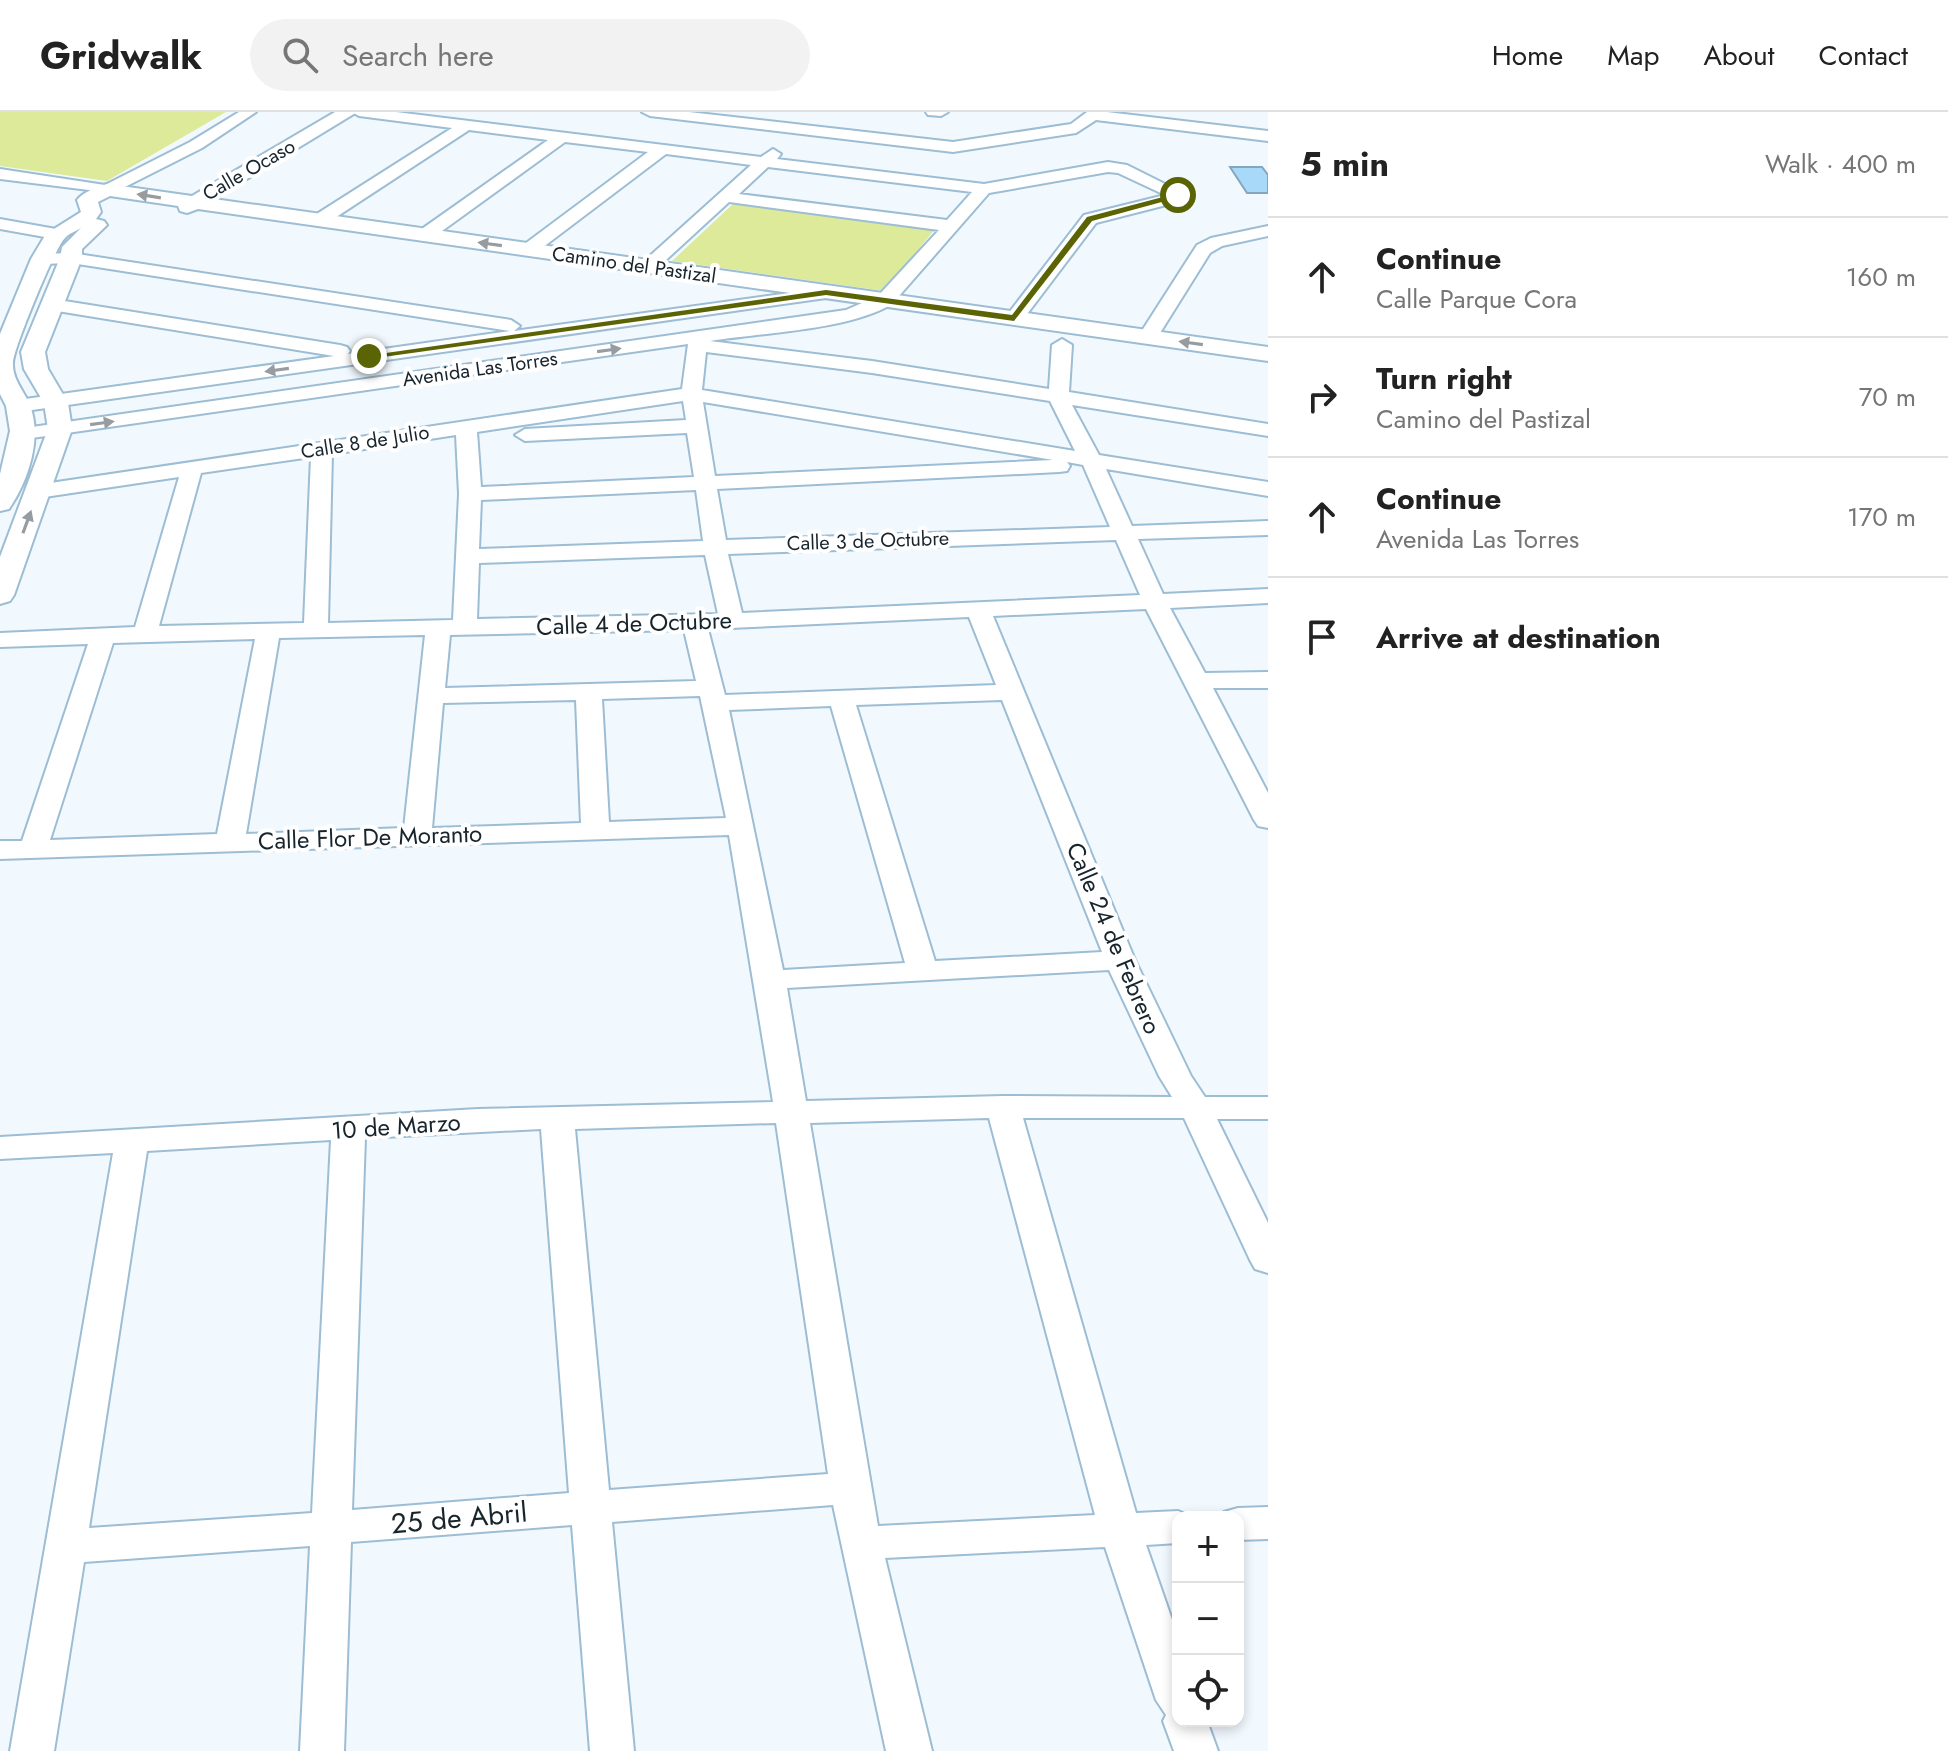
<!DOCTYPE html>
<html lang="en">
<head>
<meta charset="utf-8">
<style>
  body { margin:0; font-family:Jost,sans-serif; background:#f2f2f2; color:#222 }
  .controls { position:absolute; right:24px; bottom:24px; display:grid; overflow:hidden; border-radius:16px; box-shadow:0 4px 12px #0003 }
  .controls button { width:72px; height:72px; display:grid; place-items:center; padding:0; border:0; border-bottom:2px solid #e0e0e0; background:#fff; color:#222; font:40px sans-serif }
  .stop { position:absolute; width:24px; height:24px; margin:-18px; border:6px solid #5a6405; border-radius:50%; background:#fff }
  .stop.end { background:#5a6405; border-color:#fff; box-shadow:0 2px 8px #0008 }
  .list { margin:0; padding:0; list-style:none }
  h2 { display:flex; justify-content:space-between; align-items:center; height:104px; margin:0; padding:0 32px; font-size:34px }
  h2 small { font-size:26px; font-weight:400; color:#767676 }
  .list li { display:grid; grid-template-columns:52px 1fr auto; gap:24px; align-items:center; box-sizing:border-box; height:120px; padding:0 32px; border-top:2px solid #e0e0e0 }
  .list b { display:block; font-size:30px; white-space:nowrap }
  .list p { margin:0; font-size:26px; white-space:nowrap; color:#767676 }
  .list em { font-size:26px; font-style:normal; color:#767676 }
  .icon { flex:none; width:44px; height:44px; fill:none; stroke:currentColor; stroke-width:2; stroke-linecap:round; stroke-linejoin:round }
  .map { position:relative; flex:none; width:1268px; height:1639px; overflow:hidden }
  header { display:flex; align-items:center; gap:48px; box-sizing:border-box; height:112px; padding:0 40px; background:#fff; border-bottom:2px solid #e0e0e0 }
  header strong { font-size:38px }
  nav { display:flex; gap:44px; margin-inline-start:auto; font-size:28px }
  .search { width:560px; height:72px; background:#f2f2f2; display:flex; align-items:center; gap:20px; box-sizing:border-box; padding:0 28px; border-radius:44px; color:#767676; font-size:30px }
  main { display:flex }
  aside { flex:1; background:#fff }
  .map>svg:first-child { display:block }
</style>
</head>
<body>
<header>
<strong>Gridwalk</strong>
<div class="search"><svg class="icon" aria-label="search" viewBox="0 0 24 24"><circle cx="10" cy="10" r="6"/><path d="M15 15l6 6"/></svg>Search here</div>
<nav><a>Home</a><a>Map</a><a>About</a><a>Contact</a></nav>
</header>
<main>
<div class="map">
<svg width="1268" height="1639" viewBox="0 0 1268 1639">
  <rect width="100%" height="100%" fill="#f2f9fe"/>
  <path fill="#dcea9a" d="M 0,0 L 226,0 L 107,69 L 0,54 Z
    M 735,90 L 936,116 L 884,179 L 672,149 Z"/>
  <path fill="#a8d9f9" stroke="#85a6bc" stroke-width="2" d="M 1230,55 L 1262,55 L 1268,63 L 1268,81 L 1247,81 Z"/>
  <g fill="none" stroke-linecap="round" stroke-linejoin="round">
    <g stroke="#9cbdd4" stroke-width="4">
      <path id="minor" d="M 239,0 L 256,0 L 202,36 L 113,81 L 0,67 L 0,57 L 105,73 L 190,30 Z
        M 352,0 L 396,0 L 761,45 L 773,37 L 781,42 L 777,47 L 984,72 L 1108,50 L 1127,53 L 1185,82 L 1178,90 L 1096,111 L 1021,210 L 1007,210 L 1005,206 L 1084,103 L 1165,83 L 1118,61 L 1108,60 L 989,81 L 892,192 C 849,218 761,221 710,229 L 872,249 L 1049,277 L 1052,233 L 1062,227 L 1072,233 L 1069,280 L 1268,312 L 1268,324 L 1072,293 L 1099,343 L 1268,370 L 1268,384 L 1106,357 L 1132,414 L 1268,409 L 1268,423 L 1138,427 L 1163,482 L 1268,477 L 1268,491 L 1170,496 L 1205,561 L 1268,560 L 1268,576 L 1213,576 L 1268,681 L 1268,716 L 1258,714 L 1254,708 L 1146,497 L 993,504 L 1135,848 L 1191,964 L 1205,985 L 1268,985 L 1268,1007 L 1217,1007 L 1268,1111 L 1268,1161 L 1255,1157 L 1250,1148 L 1184,1006 L 1023,1006 L 1136,1401 L 1178,1399 L 1193,1405 L 1178,1405 L 1178,1431 L 1146,1433 L 1178,1525 L 1178,1609 L 1207,1609 L 1218,1639 L 1174,1639 L 1163,1609 L 1166,1603 L 1156,1588 L 1105,1435 L 885,1446 L 932,1639 L 886,1639 L 833,1393 L 612,1410 L 634,1639 L 590,1639 L 572,1413 L 351,1430 L 344,1639 L 300,1639 L 310,1434 L 84,1450 L 54,1639 L 10,1639 L 113,1041 L 0,1047 L 0,1025 L 478,997 L 773,990 L 729,723 L 0,747 L 0,729 L 22,729 L 88,532 L 0,535 L 0,521 L 135,515 L 179,365 L 38,386 L 30,384 L 27,379 L 30,374 L 682,277 L 688,232 L 25,327 L 18,325 L 15,321 L 18,317 L 846,198 L 878,184 L 939,118 L 729,90 L 654,159 L 642,159 L 639,155 L 642,151 L 751,53 L 666,42 L 534,142 L 522,142 L 519,138 L 522,134 L 648,40 L 565,30 L 431,127 L 419,127 L 416,123 L 419,119 L 548,28 L 469,18 L 324,113 L 312,113 L 310,109 L 312,105 L 452,16 L 359,4 ZM 768,55 L 972,80 L 947,108 L 739,82 ZM 706,240 L 872,261 L 1050,289 L 1075,339 L 702,278 ZM 683,289 L 686,308 L 525,317 L 515,323 L 525,329 L 687,321 L 694,365 L 481,375 L 477,320 ZM 703,290 L 1053,348 L 715,364 ZM 456,323 L 459,382 L 453,508 L 328,511 L 332,342 ZM 311,345 L 304,511 L 159,514 L 201,361 ZM 1067,350 L 1083,353 L 1110,415 L 726,428 L 717,377 L 1059,360 L 1067,359 L 1070,354 ZM 696,378 L 703,429 L 479,437 L 481,388 ZM 1116,428 L 1140,483 L 742,501 L 728,442 ZM 705,443 L 718,502 L 477,507 L 479,451 ZM 969,505 L 996,573 L 725,583 L 708,517 ZM 684,518 L 696,569 L 445,576 L 450,523 ZM 425,523 L 404,716 L 246,722 L 279,526 ZM 255,527 L 217,722 L 50,728 L 113,531 ZM 700,584 L 726,706 L 609,710 L 602,587 ZM 576,588 L 581,711 L 432,716 L 443,591 ZM 1002,588 L 1102,840 L 935,849 L 856,593 ZM 831,594 L 905,851 L 783,858 L 729,598 ZM 1109,858 L 1159,964 L 1172,985 L 1003,984 L 806,989 L 787,876 ZM 989,1006 L 1095,1403 L 878,1414 L 810,1011 ZM 776,1011 L 828,1362 L 609,1378 L 575,1017 ZM 541,1017 L 569,1381 L 352,1398 L 365,1026 ZM 331,1028 L 312,1401 L 89,1416 L 147,1039 Z
        M 642,0 L 689,0 L 953,30 L 1071,12 L 1087,0 L 1107,0 L 1268,19 L 1268,29 L 1096,8 L 1076,21 L 953,40 L 650,4 Z
        M 926,0 L 948,0 L 941,4 L 928,3 Z
        M 0,107 L 56,117 L 65,122 L 56,127 L 0,117 Z
        M 1268,114 L 1268,124 L 1222,134 L 1210,141 L 1155,229 L 1141,229 L 1138,225 L 1197,133 L 1211,126 Z
        M 71,141 L 511,208 L 520,214 L 514,219 L 826,176 L 835,181 L 826,186 L 18,300 L 11,298 L 8,294 L 18,288 L 334,244 L 45,197 L 43,193 L 45,189 L 52,187 L 340,233 L 347,235 L 350,239 L 348,242 L 510,219 L 71,151 L 42,152 L 33,147 L 42,142 Z
        M 1268,1395 L 1268,1427 L 1238,1428 L 1238,1405 L 1221,1405 L 1224,1400 L 1238,1396 Z"/>
    </g>
    <g stroke="#9cbdd4" stroke-width="4">
      <path id="tertiary" d="M 335,0 L 357,0 L 214,87 L 1268,235 L 1268,249 L 198,97 L 187,101 L 180,99 L 178,94 L 110,84 L 98,90 L 101,100 L 96,107 L 104,109 L 107,113 L 82,137 L 82,146 L 45,240 L 48,257 L 68,291 L 72,317 L 14,483 L 10,489 L 0,492 L 0,445 L 48,317 L 44,291 L 24,257 L 21,240 L 60,146 L 62,135 L 81,116 C 76,119 68,122 65,126 C 55,135 13,238 13,251 C 12,266 23,278 29,291 C 43,324 29,368 9,397 L 0,399 L 0,362 L 10,319 L 6,294 L 0,282 L 0,222 L 31,147 L 46,122 L 81,100 L 77,88 C 83,80 97,75 107,72 L 192,84 Z"/>
    </g>
    <use href="#minor" fill="#fff" fill-rule="evenodd"/>
    <use href="#tertiary" fill="#fff" fill-rule="evenodd"/>
  </g>
  <defs><path id="oneway-solid" d="M-6-.8H1V-3.2L6.5 0L1 3.2V.8H-6Z" transform="scale(2)"/></defs>
  <g fill="#979ca0">
    <use href="#oneway-solid" transform="translate(149 84) rotate(-171)"/>
    <use href="#oneway-solid" transform="translate(490 132) rotate(-172)"/>
    <use href="#oneway-solid" transform="translate(1191 231) rotate(-172)"/>
    <use href="#oneway-solid" transform="translate(609 238) rotate(-8)"/>
    <use href="#oneway-solid" transform="translate(277 258) rotate(172)"/>
    <use href="#oneway-solid" transform="translate(102 311) rotate(-8)"/>
    <use href="#oneway-solid" transform="translate(27 410) rotate(-70)"/>
  </g>
  <path fill="#5a6405" d="M 1178,81 L 1180,85 L 1092,109 L 1014,209 L 826,183 L 369,247 L 365,244 L 826,178 L 1012,203 L 1087,105 Z"/>
  <g text-anchor="middle" dominant-baseline="central" stroke-width="8" stroke-linejoin="round" paint-order="stroke">
    <g font-size="20" fill="#17242c" stroke="#fff">
      <text transform="translate(249 58) rotate(-30)">Calle Ocaso</text>
      <text transform="translate(634 153) rotate(8)">Camino del Pastizal</text>
      <text transform="translate(480 257) rotate(-8)">Avenida Las Torres</text>
      <text transform="translate(365 330) rotate(-9)">Calle 8 de Julio</text>
      <text transform="translate(868 429) rotate(-2)">Calle 3 de Octubre</text>
    </g>
    <g font-size="24" fill="#17242c" stroke="#fff">
      <text transform="translate(634 511) rotate(-2)">Calle 4 de Octubre</text>
      <text transform="translate(370 725) rotate(-2)">Calle Flor De Moranto</text>
      <text transform="translate(1114 826) rotate(67)">Calle 24 de Febrero</text>
      <text transform="translate(396 1014) rotate(-4)">10 de Marzo</text>
    </g>
    <g font-size="28" fill="#17242c" stroke="#fff">
      <text transform="translate(459 1406) rotate(-5)">25 de Abril</text>
    </g>
  </g>
</svg>
<div class="controls">
<button>+</button>
<button>−</button>
<button><svg class="icon" aria-label="locate" viewBox="0 0 24 24"><circle cx="12" cy="12" r="6"/><path d="M12 2v4M12 18v4M2 12h4M18 12h4"/></svg></button>
</div>
<div class="stop" style="left:1178px;top:83px"></div>
<div class="stop end" style="left:369px;top:244px"></div>
</div>
<aside>
<h2>5 min<small>Walk · 400 m</small></h2>
<ul class="list">
<li><svg class="icon" aria-label="ahead" viewBox="0 0 24 24"><path d="M12 20V5M6 11l6-6 6 6"/></svg><div><b>Continue</b><p>Calle Parque Cora</p></div><em>160 m</em></li>
<li><svg class="icon" aria-label="right" viewBox="0 0 24 24"><path d="M7 20v-9h11M14 6l5 5-5 5"/></svg><div><b>Turn right</b><p>Camino del Pastizal</p></div><em>70 m</em></li>
<li><svg class="icon" aria-label="ahead" viewBox="0 0 24 24"><path d="M12 20V5M6 11l6-6 6 6"/></svg><div><b>Continue</b><p>Avenida Las Torres</p></div><em>170 m</em></li>
<li><svg class="icon" aria-label="arrive" viewBox="0 0 24 24"><path d="M6 21V4h12l-3 4 3 4H6"/></svg><div><b>Arrive at destination</b></div></li>
</ul>
</aside>
</main>
</body>
</html>
